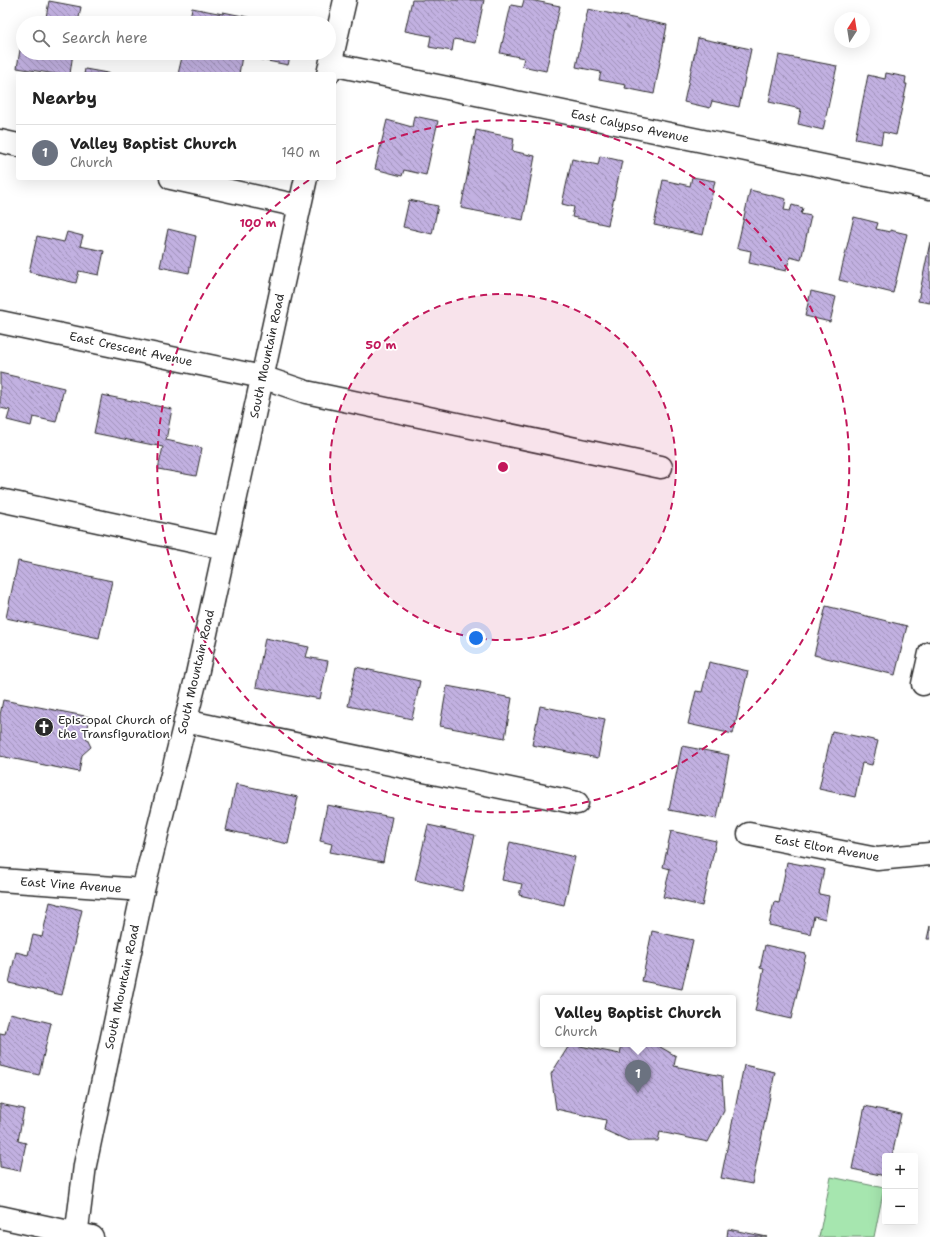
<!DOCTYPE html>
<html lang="en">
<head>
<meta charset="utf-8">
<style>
  body { margin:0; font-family:"Shantell Sans",sans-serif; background:#f2f2f2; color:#222 }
  .controls { position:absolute; right:12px; bottom:12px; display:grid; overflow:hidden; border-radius:4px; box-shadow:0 4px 16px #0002 }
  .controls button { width:36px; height:36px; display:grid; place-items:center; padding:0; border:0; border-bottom:1px solid #e0e0e0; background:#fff; color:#222; font:20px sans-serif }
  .compass { position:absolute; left:834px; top:12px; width:36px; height:36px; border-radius:50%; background:#fff; box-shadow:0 4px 16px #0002; rotate:12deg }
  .you { position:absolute; left:476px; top:638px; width:14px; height:14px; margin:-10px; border:3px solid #fff; border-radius:50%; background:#1a73e8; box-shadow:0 0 0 6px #1a73e833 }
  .badge { display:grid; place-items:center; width:26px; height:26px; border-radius:50%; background:#d93025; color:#fff; font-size:13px; font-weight:700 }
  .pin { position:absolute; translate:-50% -33px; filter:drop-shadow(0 1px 2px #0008) }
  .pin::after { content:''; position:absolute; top:21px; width:14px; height:12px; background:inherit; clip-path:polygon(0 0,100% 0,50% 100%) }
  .popup { position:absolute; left:540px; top:995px; width:196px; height:52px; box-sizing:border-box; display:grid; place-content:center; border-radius:4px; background:#fff; filter:drop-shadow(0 1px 3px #0005); font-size:13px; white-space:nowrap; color:#767676 }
  .popup b { font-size:15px; color:#222 }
  .popup::after { content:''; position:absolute; left:50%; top:100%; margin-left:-8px; border:8px solid transparent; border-top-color:#fff }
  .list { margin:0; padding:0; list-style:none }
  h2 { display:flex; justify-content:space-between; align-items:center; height:52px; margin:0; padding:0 16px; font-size:17px }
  h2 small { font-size:13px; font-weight:400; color:#767676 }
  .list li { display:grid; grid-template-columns:26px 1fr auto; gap:12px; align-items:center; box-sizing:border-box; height:56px; padding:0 16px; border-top:1px solid #e0e0e0 }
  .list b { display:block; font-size:15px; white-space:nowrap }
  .list p { margin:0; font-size:13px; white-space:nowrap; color:#767676 }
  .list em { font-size:13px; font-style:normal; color:#767676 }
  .icon { flex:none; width:22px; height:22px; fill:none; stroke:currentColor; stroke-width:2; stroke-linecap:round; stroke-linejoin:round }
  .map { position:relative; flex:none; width:930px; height:1237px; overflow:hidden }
  .search { position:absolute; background:#fff; box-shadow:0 4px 16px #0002; left:16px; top:16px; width:320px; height:44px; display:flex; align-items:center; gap:10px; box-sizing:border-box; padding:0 14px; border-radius:22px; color:#767676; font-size:15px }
  .panel { position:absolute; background:#fff; box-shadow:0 4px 16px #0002; left:16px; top:72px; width:320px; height:108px; border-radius:4px }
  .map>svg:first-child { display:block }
</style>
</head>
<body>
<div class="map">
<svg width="930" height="1237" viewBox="0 0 930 1237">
  <defs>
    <pattern id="building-back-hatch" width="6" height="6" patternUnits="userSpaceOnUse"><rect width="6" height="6" fill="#c2b1e1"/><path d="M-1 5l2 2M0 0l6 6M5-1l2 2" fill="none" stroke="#9e90b7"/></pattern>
  </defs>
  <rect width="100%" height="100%" fill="#fff"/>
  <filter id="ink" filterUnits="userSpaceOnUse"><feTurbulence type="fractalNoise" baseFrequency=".025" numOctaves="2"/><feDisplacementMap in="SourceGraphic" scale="8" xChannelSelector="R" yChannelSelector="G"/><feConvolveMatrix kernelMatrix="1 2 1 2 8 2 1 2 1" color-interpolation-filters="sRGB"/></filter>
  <g filter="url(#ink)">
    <path fill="#a6e6af" stroke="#68886d" d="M 831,1177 L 884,1188 L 874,1237 L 819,1237 Z"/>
    <path fill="url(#building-back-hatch)" stroke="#2b2b2b" d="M 412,0 L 484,0 L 475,43 L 454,39 L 452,51 L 429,47 L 431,36 L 405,31 Z
      M 524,0 L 530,0 L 560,6 L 546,71 L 522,66 L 524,58 L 500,53 L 511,5 L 522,7 Z
      M 49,1 L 81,7 L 78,23 L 45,23 Z
      M 192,8 L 223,14 L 223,12 L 277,23 L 189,23 Z
      M 588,9 L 667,25 L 654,94 L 625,88 L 626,85 L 599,80 L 601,72 L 576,67 Z
      M 698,38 L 751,49 L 739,107 L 712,101 L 710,108 L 684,102 Z
      M 21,44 L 23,44 L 23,53 L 73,53 L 70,74 L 56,74 L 17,68 Z
      M 183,53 L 291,53 L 288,65 L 242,56 L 239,74 L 178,74 Z
      M 779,55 L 837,66 L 823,130 L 798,124 L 801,109 L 769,102 Z
      M 85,69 L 113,74 L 84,74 Z
      M 886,73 L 906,77 L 905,84 L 907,84 L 896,135 L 883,132 L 881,144 L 855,139 L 868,75 L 885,79 Z
      M 414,116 L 438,121 L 426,175 L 404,170 L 402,176 L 375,169 L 387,120 L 412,127 Z
      M 476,130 L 514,138 L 512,151 L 535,156 L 523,220 L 461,208 Z
      M 600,156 L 622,161 L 608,225 L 572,217 L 574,207 L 562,204 L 572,159 L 598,165 Z
      M 692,177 L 715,181 L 703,235 L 654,225 L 663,180 L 690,186 Z
      M 750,190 L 786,199 L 784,210 L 790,211 L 792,205 L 803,208 L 801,214 L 811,216 L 801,260 L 790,257 L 786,271 L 749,263 L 751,251 L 737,248 Z
      M 409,200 L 438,206 L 432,234 L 403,227 Z
      M 854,217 L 878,223 L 876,229 L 890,232 L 890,230 L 907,234 L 893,293 L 839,280 Z
      M 168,229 L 196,236 L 189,273 L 160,267 Z
      M 67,232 L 83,236 L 80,246 L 104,251 L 99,275 L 79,271 L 76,283 L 29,272 L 37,236 L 64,242 Z
      M 930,242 L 930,303 L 918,301 Z
      M 811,291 L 836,297 L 830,322 L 805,316 Z
      M 0,373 L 64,388 L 56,422 L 33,417 L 31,426 L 7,420 L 10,410 L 0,408 Z
      M 102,395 L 172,409 L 166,440 L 202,448 L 196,476 L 158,469 L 163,447 L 94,433 Z
      M 18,561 L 112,581 L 99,638 L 6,618 Z
      M 826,606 L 907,626 L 895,675 L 814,655 Z
      M 265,638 L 309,647 L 306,657 L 328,661 L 320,699 L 256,687 Z
      M 709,662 L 748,671 L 733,734 L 688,724 L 696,691 L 702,692 Z
      M 356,667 L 420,681 L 412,719 L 348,706 Z
      M 447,686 L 512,698 L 505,738 L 440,726 Z
      M 3,700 L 90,717 L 86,737 L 91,747 L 82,755 L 79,772 L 0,756 L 0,715 Z
      M 540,706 L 605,719 L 598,758 L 532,745 Z
      M 832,731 L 878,741 L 872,765 L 862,763 L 855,797 L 819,789 Z
      M 682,746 L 729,755 L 717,819 L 669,810 Z
      M 236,784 L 298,797 L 288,844 L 226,830 Z
      M 327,805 L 392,817 L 383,862 L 330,852 L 332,844 L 320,841 Z
      M 428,825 L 475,835 L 462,891 L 415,880 Z
      M 671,831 L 716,841 L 702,906 L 663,897 L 670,869 L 663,867 Z
      M 510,842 L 575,857 L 564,905 L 519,895 L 522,884 L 502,880 Z
      M 787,862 L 824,869 L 819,894 L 829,896 L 825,919 L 814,916 L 810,934 L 769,925 L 774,902 L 779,903 Z
      M 50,902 L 82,910 L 62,995 L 9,983 L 16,952 L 28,955 L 33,935 L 42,937 Z
      M 930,926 L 930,939 L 927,939 Z
      M 652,931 L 693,940 L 682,989 L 642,981 Z
      M 765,945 L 806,954 L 791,1019 L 755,1011 L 764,969 L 760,968 Z
      M 10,1013 L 51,1023 L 39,1075 L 0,1066 L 0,1033 L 5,1034 Z
      M 570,1044 L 620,1054 L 622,1044 L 655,1044 L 676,1056 L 674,1066 L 722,1076 L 724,1111 L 708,1142 L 660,1132 L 658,1141 L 629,1141 L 604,1130 L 606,1120 L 556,1109 L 551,1074 Z
      M 744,1065 L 775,1072 L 752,1184 L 721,1178 Z
      M 0,1104 L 24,1109 L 18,1141 L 26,1143 L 20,1171 L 0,1167 Z
      M 865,1106 L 901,1114 L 892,1156 L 885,1156 L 885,1176 L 852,1169 Z
      M 728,1229 L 767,1237 L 727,1237 Z"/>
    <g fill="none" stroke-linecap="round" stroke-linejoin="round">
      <g stroke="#2b2b2b" stroke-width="25">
        <path id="minor" d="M 331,64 L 930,188
          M 328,74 L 345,0
          M 0,141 L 18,145
          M 171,178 L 299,206
          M 0,322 L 262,377 L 306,392 L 661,467
          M 0,500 L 224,548
          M 923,684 L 930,653
          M 185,721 L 577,803
          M 749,834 L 877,859 L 930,854
          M 0,880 L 143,890
          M 0,1217 L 92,1237
          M 76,1237 L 85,1165 L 143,890 L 196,679 L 306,178"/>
      </g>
      <use href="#minor" stroke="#fff" stroke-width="22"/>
    </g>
  </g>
  <circle cx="503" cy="467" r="173" fill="#c2185b" fill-opacity=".12"/>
  <g fill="none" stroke="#c2185b" stroke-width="2" stroke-dasharray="7 5">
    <circle cx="503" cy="467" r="173"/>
    <path d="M335 164A346 346 0 1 1 312 178"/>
  </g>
  <defs>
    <g id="church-disc" transform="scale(1)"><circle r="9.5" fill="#2b2b2b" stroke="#fff"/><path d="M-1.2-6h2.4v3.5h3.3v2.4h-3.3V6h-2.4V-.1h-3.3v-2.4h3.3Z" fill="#fff"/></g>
  </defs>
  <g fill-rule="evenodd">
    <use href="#church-disc" x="44" y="727"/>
  </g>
  <g text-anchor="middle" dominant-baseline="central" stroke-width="3.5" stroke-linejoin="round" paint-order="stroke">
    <g font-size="12" fill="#2b2b2b" stroke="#fff">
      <text transform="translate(630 126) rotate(12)">East Calypso Avenue</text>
      <text transform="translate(131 349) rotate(12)">East Crescent Avenue</text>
      <text transform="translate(267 356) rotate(-78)">South Mountain Road</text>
      <text transform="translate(196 672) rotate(-77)">South Mountain Road</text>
      <text transform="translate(827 848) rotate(10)">East Elton Avenue</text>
      <text transform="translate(71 885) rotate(4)">East Vine Avenue</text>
      <text transform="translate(122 987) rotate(-78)">South Mountain Road</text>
    </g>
    <g font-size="12" fill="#2b2b2b" stroke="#fff" text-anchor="start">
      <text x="58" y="720">Episcopal Church of<tspan x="58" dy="14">the Transfiguration</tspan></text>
    </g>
  </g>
  <circle cx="503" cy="467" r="6" fill="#c2185b" stroke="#fff" stroke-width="2"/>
  <g font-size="12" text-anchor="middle" font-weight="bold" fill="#c2185b" stroke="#fff" stroke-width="3.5" stroke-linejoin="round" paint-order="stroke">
    <text x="258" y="227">100 m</text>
    <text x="381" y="349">50 m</text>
  </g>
</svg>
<div class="controls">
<button>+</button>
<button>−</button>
</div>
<svg class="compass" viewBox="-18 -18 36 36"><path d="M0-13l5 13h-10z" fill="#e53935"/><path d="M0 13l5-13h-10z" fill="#767676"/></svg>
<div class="you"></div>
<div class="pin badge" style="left:638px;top:1093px;background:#6b7280">1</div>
<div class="popup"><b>Valley Baptist Church</b>Church</div>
<div class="search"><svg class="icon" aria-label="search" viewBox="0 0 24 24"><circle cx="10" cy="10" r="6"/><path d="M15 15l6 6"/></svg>Search here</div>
<section class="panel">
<h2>Nearby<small></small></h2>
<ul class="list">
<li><span class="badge" style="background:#6b7280">1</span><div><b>Valley Baptist Church</b><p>Church</p></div><em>140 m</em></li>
</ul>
</section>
</div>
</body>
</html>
